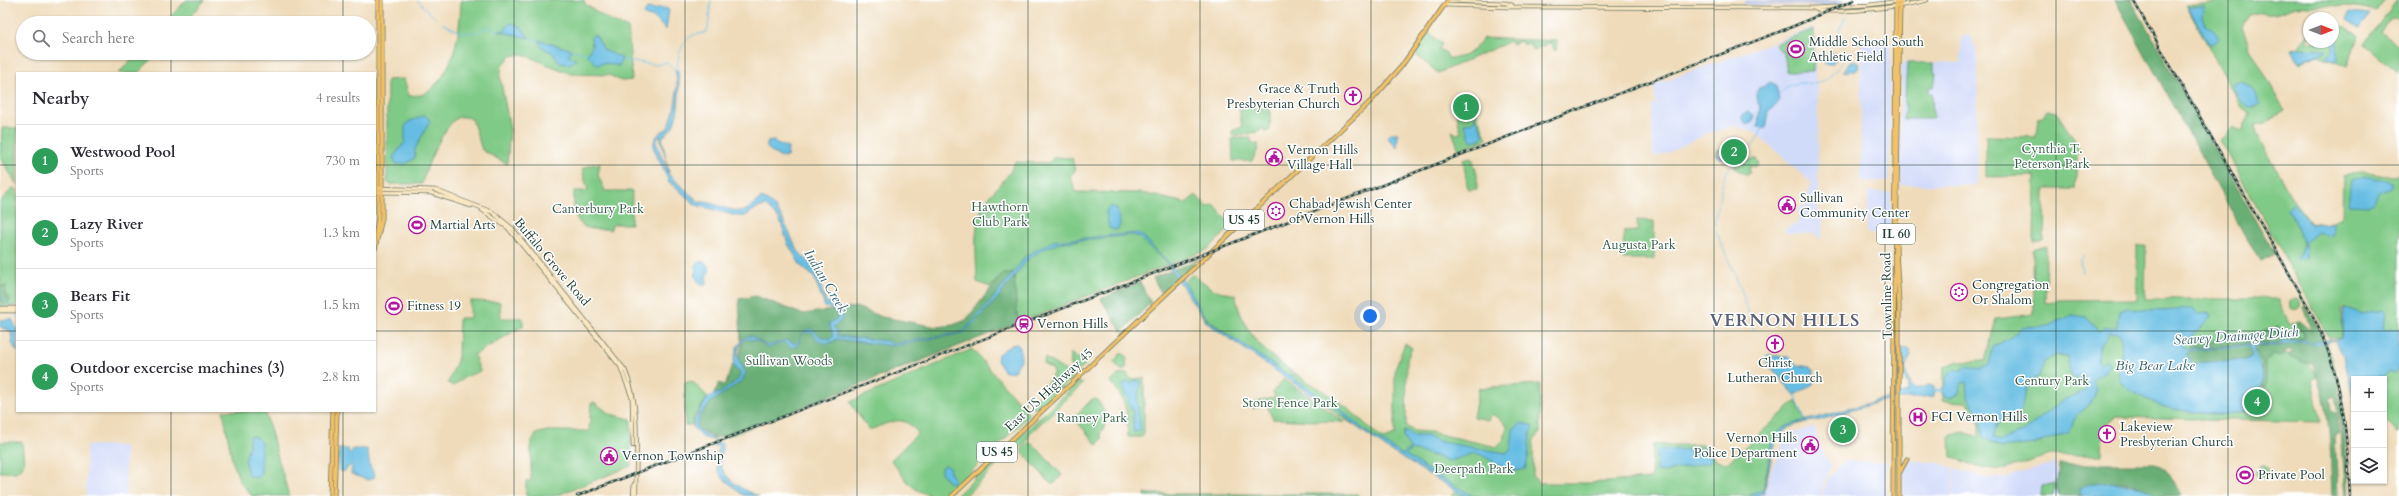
<!DOCTYPE html>
<html lang="en">
<head>
<meta charset="utf-8">
<style>
  body { margin:0; font-family:Cardo,serif; background:#f2f2f3; color:#2b2b33 }
  .controls { position:absolute; right:12px; bottom:12px; display:grid; overflow:hidden; border-radius:0px; box-shadow:0 1px 3px #0004 }
  .controls button { width:36px; height:36px; display:grid; place-items:center; padding:0; border:0; border-bottom:1px solid #e1e1e2; background:#fff; color:#2b2b33; font:20px sans-serif }
  .compass { position:absolute; left:2303px; top:12px; width:36px; height:36px; border-radius:50%; background:#fff; box-shadow:0 1px 3px #0004; rotate:90deg }
  .you { position:absolute; left:1370px; top:316px; width:14px; height:14px; margin:-10px; border:3px solid #fff; border-radius:50%; background:#1a73e8; box-shadow:0 0 0 6px #1a73e833 }
  .badge { display:grid; place-items:center; width:26px; height:26px; border-radius:50%; background:#b45309; color:#fff; font-size:13px; font-weight:700 }
  .pin { position:absolute; translate:-50% -50%; border:2px solid #fff; box-shadow:0 1px 4px #0006 }
  .list { margin:0; padding:0; list-style:none }
  h2 { display:flex; justify-content:space-between; align-items:center; height:52px; margin:0; padding:0 16px; font-size:17px }
  h2 small { font-size:13px; font-weight:400; color:#7c7c81 }
  .list li { display:grid; grid-template-columns:26px 1fr auto; gap:12px; align-items:center; box-sizing:border-box; height:72px; padding:0 16px; border-top:1px solid #e1e1e2 }
  .list b { display:block; font-size:15px; white-space:nowrap }
  .list p { margin:0; font-size:13px; white-space:nowrap; color:#7c7c81 }
  .list em { font-size:13px; font-style:normal; color:#7c7c81 }
  .icon { flex:none; width:22px; height:22px; fill:none; stroke:currentColor; stroke-width:2; stroke-linecap:round; stroke-linejoin:round }
  .map { position:relative; flex:none; width:2399px; height:496px; overflow:hidden }
  .search { position:absolute; background:#fff; box-shadow:0 1px 3px #0004; left:16px; top:16px; width:360px; height:44px; display:flex; align-items:center; gap:10px; box-sizing:border-box; padding:0 14px; border-radius:22px; color:#7c7c81; font-size:15px }
  .panel { position:absolute; background:#fff; box-shadow:0 1px 3px #0004; left:16px; top:72px; width:360px; height:340px; border-radius:0px }
  .map>svg:first-child { display:block }
</style>
</head>
<body>
<div class="map">
<svg width="2399" height="496" viewBox="0 0 2399 496">
  <rect width="100%" height="100%" fill="#fff"/>
  <filter id="ink" filterUnits="userSpaceOnUse"><feTurbulence type="fractalNoise" baseFrequency=".025" numOctaves="2"/><feDisplacementMap in="SourceGraphic" scale="8" xChannelSelector="R" yChannelSelector="G"/><feConvolveMatrix kernelMatrix="1 2 1 2 8 2 1 2 1" color-interpolation-filters="sRGB"/></filter>
  <filter id="wash" filterUnits="userSpaceOnUse"><feTurbulence type="fractalNoise" baseFrequency=".012" numOctaves="4" result="noise"/><feDisplacementMap in="SourceGraphic" scale="16" xChannelSelector="R" yChannelSelector="G"/><feGaussianBlur stdDeviation="0.9" result="paint"/><feColorMatrix in="noise" values="0 0 0 0 0 0 0 0 0 0 0 0 0 0 0 0 0 1.4 0 .05"/><feComposite in="paint" operator="in"/></filter>
  <g filter="url(#wash)">
    <rect width="100%" height="100%" fill="#efdbba"/>
    <path fill="#d0daf9" d="M 1815,27 L 1815,73 L 1818,88 L 1818,212 L 1823,216 L 1822,237 L 1817,238 L 1816,234 L 1785,233 L 1785,229 L 1792,225 L 1798,224 L 1798,207 L 1804,207 L 1811,183 L 1754,131 L 1734,126 L 1706,134 L 1665,154 L 1653,157 L 1652,105 L 1656,105 L 1654,85 Z
      M 1971,35 L 1976,49 L 1978,72 L 1976,185 L 1901,185 L 1899,171 L 1901,66 L 1905,62 L 1961,63 L 1961,37 Z
      M 1861,42 L 1891,43 L 1889,182 L 1861,181 Z
      M 1868,192 L 1891,193 L 1891,234 L 1867,234 Z
      M 1814,427 L 1819,444 L 1831,466 L 1820,496 L 1763,496 L 1773,464 L 1778,458 L 1783,442 L 1791,434 Z
      M 86,445 L 125,446 L 126,496 L 86,496 Z
      M 1908,460 L 1940,463 L 1953,468 L 1953,496 L 1902,496 L 1903,463 Z
      M 1847,461 L 1886,462 L 1886,496 L 1821,496 L 1829,477 L 1840,464 Z
      M 2055,463 L 2061,496 L 1954,496 L 1954,468 L 1986,478 L 2003,478 Z"/>
    <path fill="#bac4de" d="M 1744,0 L 1845,0 L 1838,6 L 1744,5 Z"/>
    <path fill="#80ca87" stroke="#50845e" d="M 186,0 L 205,0 L 184,23 L 165,23 Z
      M 461,0 L 584,0 L 585,4 L 610,21 L 628,28 L 632,80 L 621,81 L 609,75 L 571,74 L 522,54 L 511,56 L 502,66 L 500,77 L 510,129 L 507,164 L 482,150 L 472,119 C 466,117 460,115 454,120 C 441,133 426,166 422,184 L 389,184 L 387,182 L 387,80 L 404,79 L 409,96 C 413,95 420,96 424,94 C 455,76 460,31 461,0 Z
      M 2218,0 L 2385,0 L 2376,12 C 2358,4 2317,5 2296,7 C 2289,8 2281,14 2273,14 C 2262,15 2260,10 2249,15 L 2242,27 L 2250,48 L 2285,111 L 2264,123 L 2255,125 L 2256,134 L 2295,204 L 2310,222 L 2325,224 L 2342,217 L 2343,176 C 2366,166 2375,179 2399,175 L 2399,335 L 2393,335 L 2357,321 L 2354,311 L 2342,308 L 2342,337 L 2329,338 L 2220,140 L 2233,127 L 2242,131 L 2250,113 L 2240,106 L 2186,4 L 2207,4 Z
      M 2397,0 L 2399,0 L 2399,20 L 2394,17 L 2390,18 L 2380,31 L 2399,46 L 2399,74 L 2364,44 Z
      M 2307,24 L 2309,42 L 2333,42 L 2333,25 L 2346,27 L 2359,36 L 2347,66 L 2317,55 L 2299,64 L 2292,49 L 2298,48 L 2308,33 Z
      M 1814,29 L 1813,72 L 1787,72 L 1784,54 L 1774,44 Z
      M 1428,32 L 1442,44 L 1439,49 L 1446,53 L 1448,58 C 1467,58 1472,53 1483,38 L 1557,41 L 1557,49 L 1555,51 L 1551,42 L 1533,51 L 1529,43 L 1523,45 L 1521,41 L 1512,44 L 1511,41 L 1438,73 L 1416,55 L 1415,51 Z
      M 137,53 L 157,53 L 138,73 L 119,73 Z
      M 1907,63 L 1934,63 L 1934,73 L 1936,73 L 1934,87 L 1929,87 L 1929,93 L 1932,93 L 1933,117 L 1930,119 L 1904,119 Z
      M 1468,98 L 1471,99 L 1487,139 L 1459,150 L 1452,131 L 1457,134 L 1461,133 L 1454,103 Z
      M 1239,108 L 1270,108 L 1270,130 L 1266,132 L 1262,127 L 1260,131 L 1244,135 L 1232,135 L 1232,131 L 1242,127 Z
      M 2047,110 L 2056,112 L 2078,145 L 2075,189 L 2045,189 L 2044,240 L 2034,242 L 2035,176 L 1986,177 L 1986,136 L 2036,137 L 2038,118 L 2043,117 Z
      M 2,128 L 17,128 L 17,185 L 0,157 Z
      M 1234,138 L 1251,138 L 1251,141 L 1257,145 L 1258,143 L 1258,149 L 1252,161 L 1233,161 L 1232,139 Z
      M 1745,153 L 1749,156 L 1747,160 L 1756,159 L 1759,164 L 1755,167 L 1749,165 L 1751,168 L 1748,170 L 1750,171 L 1749,174 C 1743,174 1737,172 1734,165 Z
      M 1054,157 L 1072,158 L 1075,171 L 1070,176 L 1076,192 L 1142,193 L 1186,203 L 1196,195 L 1207,207 L 1214,205 L 1232,226 L 1207,250 L 1020,322 L 1002,274 L 990,287 L 977,282 C 977,257 971,223 986,201 C 996,187 1009,178 1015,162 L 1049,163 Z
      M 1472,157 L 1477,175 L 1477,189 L 1468,190 L 1463,159 Z
      M 593,164 L 600,164 L 598,175 L 605,191 L 632,191 L 631,224 L 613,224 L 610,230 C 604,228 598,230 592,229 C 573,227 573,204 574,191 L 588,191 L 582,169 Z
      M 14,187 L 17,190 L 17,306 L 0,306 L 0,202 Z
      M 1637,220 L 1654,221 L 1654,259 L 1623,259 L 1624,232 L 1638,231 Z
      M 2046,246 L 2045,303 L 2055,302 L 2057,300 L 2137,299 L 2137,246 L 2146,246 L 2145,299 L 2278,299 L 2289,324 L 2295,322 L 2304,337 L 2275,341 L 2274,352 C 2293,354 2309,359 2317,377 L 2312,381 L 2321,422 L 2115,417 L 2103,428 L 2102,455 L 2050,455 L 2005,469 L 1995,469 L 1981,468 L 1951,457 L 1950,436 L 1963,432 L 1979,437 L 1979,421 L 1967,402 L 1943,401 L 1944,367 L 1958,362 L 1985,361 L 1996,319 L 2034,314 L 2033,250 Z
      M 1194,275 L 1212,289 L 1235,295 C 1248,356 1296,371 1341,403 C 1356,414 1368,428 1383,439 L 1395,435 L 1395,369 L 1405,343 L 1412,348 L 1407,359 L 1406,426 L 1414,431 L 1430,432 L 1497,447 L 1504,439 L 1507,426 L 1501,419 L 1491,414 L 1488,420 L 1473,417 L 1479,388 L 1540,384 L 1540,433 L 1533,441 L 1533,476 L 1538,483 L 1590,483 L 1651,479 L 1653,445 L 1704,445 L 1716,461 L 1727,463 L 1796,401 L 1806,422 C 1793,426 1782,428 1775,441 L 1764,493 L 1755,496 L 1451,496 L 1459,490 L 1341,417 L 1206,318 L 1199,310 L 1184,282 L 1190,276 Z
      M2289.5 304a5.5 5.5 0 1 1 11 0a5.5 5.5 0 1 1-11 0Z
      M 470,301 L 500,302 L 501,318 L 523,318 L 523,326 L 474,355 L 480,371 L 465,377 L 453,386 L 448,383 L 458,358 L 459,318 L 470,318 Z
      M 972,349 L 1030,415 L 945,496 C 914,496 908,483 891,460 L 918,433 C 902,412 891,423 869,430 L 850,402 Z
      M 1070,353 L 1086,364 L 1079,371 L 1071,367 Z
      M 1121,353 L 1127,356 L 1126,369 L 1122,371 L 1114,362 Z
      M 1045,358 L 1072,375 L 1073,378 L 1039,408 L 1035,409 L 1031,406 L 1053,374 L 1053,369 L 1043,364 Z
      M 2399,366 L 2399,434 L 2384,418 L 2384,379 L 2373,379 L 2374,376 Z
      M 1127,373 L 1130,379 L 1144,378 L 1144,434 L 1142,437 L 1128,437 C 1126,411 1129,404 1111,382 L 1118,375 Z
      M 1284,379 L 1344,422 L 1273,419 L 1266,404 L 1253,409 L 1251,404 L 1275,397 L 1273,392 Z
      M 692,381 L 708,397 L 694,417 L 692,425 L 685,425 L 685,383 Z
      M 1078,382 L 1083,384 L 1029,434 L 1028,440 L 1019,449 L 1014,449 L 965,496 L 956,496 Z
      M 1092,399 L 1096,399 C 1102,405 1108,416 1105,426 C 1104,429 1102,430 1100,433 L 1102,439 L 1097,445 L 1074,418 Z
      M 594,402 L 610,414 L 631,419 L 631,466 L 555,496 L 526,496 L 526,481 L 531,481 L 531,443 L 536,434 L 547,431 L 589,431 L 591,404 Z
      M 223,411 L 265,411 L 289,496 L 252,496 L 240,482 L 232,460 Z
      M 0,442 L 22,442 L 24,463 L 21,469 L 16,472 L 0,472 Z
      M 1028,443 L 1032,443 L 1062,475 L 1054,484 L 1051,484 L 1022,452 L 1022,449 Z
      M2257 472a6 6 0 1 1 12 0a6 6 0 1 1-12 0Z
      M 2055,484 L 2053,496 L 2041,496 L 2042,485 Z
      M 1145,494 L 1358,494 L 1358,496 L 1145,496 Z"/>
    <path fill="#68ae74" stroke="#447654" d="M 2115,0 L 2131,0 L 2275,254 L 2261,261 L 2249,243 Z
      M 1199,259 L 1162,294 L 1153,278 Z
      M 1014,272 L 1017,315 L 1020,322 L 734,434 L 715,438 L 694,426 L 696,419 L 711,400 L 719,383 L 724,385 C 730,379 728,371 733,364 L 737,364 L 743,341 L 741,340 L 739,299 L 756,296 L 802,314 L 856,307 L 882,317 L 937,327 L 953,325 L 966,320 L 1002,274 Z
      M 1140,282 L 1151,303 L 1122,332 L 1101,299 Z
      M 0,286 L 6,286 L 5,294 L 10,300 L 9,303 L 4,303 L 0,300 Z
      M 2305,306 C 2310,316 2318,326 2323,337 C 2345,387 2345,443 2349,496 L 2346,496 L 2341,431 L 2335,396 L 2330,398 L 2332,410 L 2336,412 L 2339,433 L 2335,435 L 2338,496 L 2332,496 C 2330,451 2332,405 2312,363 L 2302,363 L 2290,357 L 2289,354 L 2292,351 L 2290,348 L 2280,356 L 2272,354 L 2266,362 L 2266,387 L 2262,386 L 2263,364 L 2255,351 L 2258,348 L 2268,346 L 2268,343 L 2251,343 L 2267,341 L 2265,337 L 2252,338 L 2251,336 L 2278,326 L 2279,331 L 2287,329 L 2293,339 L 2305,337 L 2296,321 L 2299,321 L 2312,332 L 2303,307 Z
      M 2241,335 L 2246,335 L 2249,344 L 2192,348 L 2191,346 C 2208,342 2224,337 2241,335 Z
      M 2248,346 L 2250,347 L 2252,356 L 2246,360 L 2193,364 L 2186,355 L 2189,351 Z
      M 2059,464 L 2155,464 L 2167,470 L 2181,496 L 2156,496 C 2143,478 2105,483 2085,485 L 2079,494 L 2082,496 L 2059,496 L 2056,489 Z"/>
    <path fill="#66bde3" stroke="#427d8c" fill-rule="evenodd" d="M 2188,6 L 2206,7 L 2202,15 C 2203,17 2203,20 2204,22 C 2207,29 2217,27 2218,38 L 2212,44 L 2209,44 L 2207,41 Z
      M 660,7 L 669,9 L 666,30 L 654,18 L 644,15 L 647,8 L 656,9 Z
      M 2349,12 L 2370,14 L 2360,28 L 2347,20 Z
      M 513,23 L 521,27 L 529,38 L 498,31 L 505,30 L 509,24 Z
      M 2333,34 L 2338,34 L 2338,62 L 2326,57 L 2333,51 Z
      M 593,35 L 597,37 L 604,50 L 622,58 L 619,66 L 604,63 L 597,65 L 587,55 L 592,46 L 591,37 Z
      M 539,40 L 572,50 L 569,53 L 570,56 L 576,60 L 570,64 L 560,63 L 553,53 L 542,47 Z
      M 2294,49 L 2325,50 L 2327,51 L 2298,63 L 2292,51 Z
      M 1834,53 L 1837,57 L 1832,64 L 1825,64 L 1825,59 L 1828,59 L 1829,55 Z
      M 1856,61 L 1859,63 L 1858,69 L 1854,72 L 1850,70 L 1849,72 L 1843,71 L 1849,63 Z
      M 675,70 L 678,70 C 680,84 680,113 673,126 C 670,131 665,134 662,138 L 669,175 L 699,202 C 712,201 725,210 739,211 C 749,213 755,200 762,198 C 784,208 787,234 799,252 C 803,257 808,260 812,265 C 820,274 821,291 826,302 L 838,305 L 838,311 L 843,315 L 841,321 L 833,327 L 837,330 L 837,336 L 887,341 L 892,344 L 963,332 L 996,295 L 1026,256 L 1053,241 L 1137,233 C 1147,237 1150,245 1157,252 C 1168,262 1179,273 1187,286 C 1194,298 1199,310 1208,321 L 1311,390 L 1323,401 L 1336,405 L 1365,431 L 1403,455 L 1410,449 L 1403,437 L 1404,431 L 1414,436 L 1426,436 L 1442,442 L 1506,453 L 1511,449 L 1513,429 L 1522,423 L 1533,426 C 1527,439 1531,456 1525,469 C 1504,477 1492,456 1474,453 L 1448,462 L 1435,456 L 1411,450 L 1406,455 L 1432,473 L 1473,496 L 1465,496 L 1387,449 L 1354,425 L 1334,406 L 1324,404 L 1207,323 L 1166,262 L 1139,237 L 1132,235 L 1063,242 C 1050,245 1038,252 1027,260 L 997,299 L 964,333 L 893,346 L 836,339 C 827,348 818,342 813,333 L 807,332 L 802,334 L 798,345 L 792,348 L 783,342 L 769,348 L 755,340 L 746,339 C 733,349 738,362 746,372 L 742,381 L 711,402 L 700,415 L 696,426 L 700,431 L 722,444 C 723,450 720,456 720,462 C 722,478 745,492 759,496 L 743,495 L 723,478 L 718,471 L 716,459 L 719,446 L 714,446 L 715,441 L 702,437 L 693,428 L 694,420 L 705,402 L 710,396 L 720,393 L 738,380 L 741,372 L 736,370 L 733,364 L 737,347 L 745,337 C 756,333 759,345 769,345 C 774,345 780,341 785,340 L 795,344 C 803,337 799,329 812,329 L 820,336 L 830,339 L 833,336 L 829,323 L 838,318 L 833,309 L 825,307 L 814,277 L 801,266 L 788,244 L 780,220 L 766,206 L 757,208 L 745,216 L 737,216 L 696,205 L 669,182 L 653,147 C 654,136 659,133 668,128 C 675,111 680,88 675,70 ZM 660,135 L 669,172 L 668,173 L 656,142 Z
      M 1770,82 L 1776,85 L 1779,100 L 1769,112 L 1766,128 L 1758,127 L 1760,106 C 1755,100 1755,94 1759,88 L 1765,86 Z
      M 2238,82 C 2254,86 2256,89 2259,105 C 2245,113 2236,96 2232,84 Z
      M1742 118a6 6 0 1 1 12 0a6 6 0 1 1-12 0Z
      M 425,115 L 430,121 L 415,149 L 415,158 L 405,164 L 396,164 L 393,157 L 405,142 L 405,127 L 408,122 Z
      M 1475,116 L 1484,135 L 1481,139 L 1471,141 L 1464,123 L 1474,122 Z
      M 1391,133 L 1398,133 L 1397,148 L 1387,137 Z
      M 773,141 L 788,148 L 787,157 L 779,157 L 767,148 L 767,142 Z
      M 1736,143 L 1743,144 L 1740,145 L 1739,150 L 1731,155 L 1727,161 L 1727,158 L 1722,159 L 1717,156 L 1718,149 L 1727,149 ZM 1734,145 L 1737,149 L 1722,157 L 1718,154 L 1719,150 L 1729,150 Z
      M 2364,176 C 2371,178 2387,179 2392,182 L 2392,188 L 2378,193 L 2373,203 L 2368,206 L 2348,205 L 2351,180 Z
      M 2292,204 L 2310,223 L 2325,224 L 2333,222 L 2333,235 L 2327,236 L 2319,232 L 2305,243 L 2306,259 L 2297,259 L 2304,243 L 2288,209 Z
      M 1110,206 L 1117,209 L 1120,225 L 1117,230 L 1109,228 L 1106,211 Z
      M 701,261 L 707,264 L 710,271 L 706,276 L 707,284 L 705,285 C 694,282 695,274 696,265 Z
      M 2129,308 C 2156,313 2166,310 2192,309 L 2197,314 L 2210,313 L 2211,317 L 2183,346 L 2183,348 L 2188,349 L 2279,343 L 2286,340 L 2302,341 L 2302,339 L 2311,342 L 2338,339 L 2342,337 L 2344,310 L 2349,309 L 2362,314 L 2383,310 L 2385,313 L 2383,328 L 2385,330 L 2399,328 L 2399,368 L 2395,374 L 2388,372 L 2382,377 L 2378,376 L 2377,379 L 2354,379 L 2354,403 L 2344,356 L 2334,340 L 2315,345 L 2305,342 L 2254,347 C 2253,362 2271,367 2258,393 C 2255,399 2250,409 2244,412 C 2232,418 2179,411 2165,407 C 2155,404 2129,392 2123,384 C 2113,370 2128,348 2118,333 L 2109,332 L 2106,340 L 2100,344 L 2098,361 L 2100,364 L 2107,359 L 2110,365 C 2106,374 2096,373 2092,383 L 2096,389 C 2096,405 2078,411 2074,420 C 2072,424 2072,428 2070,432 L 2035,444 L 2001,448 L 1983,437 L 1980,417 L 1968,397 L 1967,381 L 1962,383 L 1959,393 L 1949,398 L 1942,394 L 1942,387 L 1945,386 L 1947,376 L 1953,370 L 1959,371 L 1967,366 L 1980,370 L 1989,365 L 1993,347 L 2011,337 L 2022,327 L 2048,326 L 2072,315 L 2086,317 L 2099,332 L 2103,328 L 2117,327 L 2119,311 ZM 2249,346 L 2252,356 L 2246,360 L 2193,364 L 2186,355 L 2189,351 ZM 2057,355 L 2067,356 L 2071,375 L 2085,382 L 2086,390 L 2063,400 L 2024,431 L 2001,441 L 1993,438 L 1997,424 L 2020,412 L 2028,383 L 2039,376 L 2045,361 Z
      M 12,319 L 17,329 L 17,352 L 12,343 L 11,331 L 0,327 L 0,320 Z
      M 1017,344 L 1020,347 L 1021,360 L 1014,371 L 1005,372 L 997,361 L 998,354 L 1011,345 Z
      M 1904,348 L 1909,350 L 1911,355 L 1905,369 L 1910,386 L 1914,389 L 1930,385 L 1934,387 L 1933,396 L 1882,401 L 1820,420 L 1800,423 L 1786,429 L 1776,441 L 1762,493 L 1759,496 L 1749,496 L 1763,489 L 1773,440 L 1783,428 L 1798,422 L 1820,417 L 1907,392 L 1908,386 L 1902,374 L 1902,351 Z
      M 1769,354 L 1772,356 L 1788,356 L 1797,365 L 1810,367 L 1814,370 L 1813,384 L 1795,395 L 1767,363 L 1766,356 Z
      M 1137,380 L 1141,382 L 1137,401 L 1141,431 L 1133,432 L 1133,412 L 1122,386 L 1126,382 L 1132,383 Z
      M 250,436 L 256,437 L 261,443 L 261,474 L 256,478 L 249,476 C 244,467 245,457 248,449 C 250,444 248,441 250,436 Z
      M 339,449 L 348,449 L 349,455 L 353,449 L 367,449 L 370,466 L 375,475 L 374,478 L 368,480 L 351,474 L 352,467 L 350,465 L 344,472 L 339,471 Z
      M 1705,449 L 1711,458 L 1709,462 L 1665,472 L 1656,471 L 1657,450 Z
      M 945,465 L 950,467 L 950,472 L 954,478 L 953,483 L 948,482 L 941,472 L 941,467 Z
      M 2112,482 C 2128,488 2145,481 2156,496 L 2082,496 L 2079,494 L 2079,489 L 2085,485 Z"/>
    <g fill="none" stroke-linecap="round" stroke-linejoin="round">
      <path stroke="#66bde3" stroke-width="1" d="M 417,0 L 435,18
        M 1859,4 L 1867,0
        M 442,23 L 462,33 L 478,32 L 487,26 L 499,31
        M 529,38 L 540,41
        M 571,50 L 588,54
        M 1845,53 L 1839,30 L 1846,16
        M 622,60 L 658,65 L 666,62 L 676,70
        M 677,71 C 676,60 682,39 694,35 C 698,34 702,34 706,32 L 708,28 L 711,0
        M 1777,97 L 1788,86 L 1799,83 L 1817,84 L 1828,78 L 1847,58
        M 1715,225 C 1716,213 1722,174 1731,165 C 1743,154 1757,144 1763,127
        M 1113,230 L 1113,235
        M 1716,231 L 1741,289 L 1754,330
        M 2082,272 L 2080,260 L 2083,256
        M 0,294 L 10,307
        M 13,311 L 17,318
        M 2220,348 L 2249,346
        M 1795,395 L 1805,420"/>
      <path stroke="#66bde3" stroke-width="2" d="M 1934,391 L 1943,390"/>
    </g>
  </g>
  <g filter="url(#ink)">
    <g fill="none" stroke-linecap="round" stroke-linejoin="round">
      <g stroke="#687463" stroke-width="4.5">
        <path id="secondary" d="M 1447,1 L 1506,3 L 1512,5
          M 1445,5 L 1507,7 L 1813,8 C 1825,17 1910,5 1927,0
          M 1813,8 L 1869,5 L 1907,0
          M 375,188 L 435,190 L 492,212 L 513,229 L 625,370 C 642,409 635,455 636,496
          M 375,192 L 431,193 L 471,206
          M 482,210 L 508,228 L 620,366 L 632,398 L 633,446
          M 0,308 L 17,308
          M 0,311 L 17,311
          M 633,496 L 634,484"/>
      </g>
      <g stroke="#687463" stroke-width="5">
        <path id="primary" d="M 375,237 L 378,218 L 378,0
          M 375,249 L 382,218 L 382,0
          M 1900,472 L 1907,459
          M 330,496 L 333,411
          M 334,496 L 337,411
          M 952,496 L 1371,101 L 1401,67 L 1448,0
          M 1893,496 L 1896,0
          M 1899,496 L 1899,305 L 1896,250 L 1900,0"/>
      </g>
      <use href="#secondary" stroke="#fae7c3" stroke-width="3"/>
      <use href="#primary" stroke="#f2c26a" stroke-width="3.5"/>
      <g stroke="#1f3d34" stroke-width="2.5">
        <path id="rail" d="M 2133,0 L 2306,303 C 2343,369 2346,422 2350,496
          M 577,496 L 1794,26 L 1854,0"/>
      </g>
      <use href="#rail" stroke="#fff" stroke-width="1" stroke-dasharray="3" stroke-linecap="butt"/>
    </g>
  </g>
  <path fill="none" stroke="#1f3d34" stroke-width="1" stroke-opacity="0.55" d="M 171,0 L 171,23M 343,0 L 343,23M 514,0 L 514,496M 685,0 L 685,496M 857,0 L 857,496M 1028,0 L 1028,496M 1200,0 L 1200,496M 1371,0 L 1371,496M 1542,0 L 1542,496M 1714,0 L 1714,496M 1885,0 L 1885,496M 2056,0 L 2056,496M 2228,0 L 2228,496M 171,53 L 171,73M 343,53 L 343,73M 0,165 L 17,165M 375,165 L 2399,165M 0,331 L 17,331M 375,331 L 2399,331M 171,411 L 171,496M 343,411 L 343,496"/>
  <defs>
    <g id="stadium-ring" transform="scale(0.9)"><circle r="9.5" fill="#fff" stroke="#b5179e" stroke-width="1.5"/><path d="M0-5a6.5 5 0 1 0 0 10a6.5 5 0 1 0 0-10ZM-3.5-1.8h7v3.6h-7Z" fill="#b5179e"/></g>
    <g id="church-ring" transform="scale(0.9)"><circle r="9.5" fill="#fff" stroke="#b5179e" stroke-width="1.5"/><path d="M-1.2-6h2.4v3.5h3.3v2.4h-3.3V6h-2.4V-.1h-3.3v-2.4h3.3Z" fill="#b5179e"/></g>
    <g id="civic-ring" transform="scale(0.9)"><circle r="9.5" fill="#fff" stroke="#b5179e" stroke-width="1.5"/><path d="M-.6-6.5H3V-4.5H.6V-3L4-1V1h2V6H-6V1h2V-1L-.6-3ZM-1.2 2.5V6h2.4V2.5Z" fill="#b5179e"/></g>
    <g id="synagogue-ring" transform="scale(0.9)"><circle r="9.5" fill="#fff" stroke="#b5179e" stroke-width="1.5"/><path d="M0-6.5L5.6 3.2H-5.6ZM0 6.5L5.6-3.2H-5.6Z" fill="#b5179e"/></g>
    <g id="station-ring" transform="scale(0.9)"><circle r="9.5" fill="#fff" stroke="#b5179e" stroke-width="1.5"/><path d="M-3-6H3Q5-6 5-4V2Q5 4 3 4L4.5 6H3L1.5 4h-3L-3 6H-4.5L-3 4Q-5 4-5 2V-4Q-5-6-3-6ZM-3.5-4v3h7v-3ZM-3.5 1v1.5H-2V1ZM2 1v1.5H3.5V1Z" fill="#b5179e"/></g>
    <g id="hospital-ring" transform="scale(0.9)"><circle r="9.5" fill="#fff" stroke="#b5179e" stroke-width="1.5"/><path d="M-5-5h3v3.5h4V-5h3V5h-3V1.5h-4V5h-3Z" fill="#b5179e"/></g>
  </defs>
  <g fill-rule="evenodd">
    <use href="#stadium-ring" x="1796" y="49"/>
    <use href="#church-ring" x="1353" y="96"/>
    <use href="#civic-ring" x="1274" y="157"/>
    <use href="#civic-ring" x="1787" y="205"/>
    <use href="#synagogue-ring" x="1276" y="211"/>
    <use href="#stadium-ring" x="417" y="225"/>
    <use href="#synagogue-ring" x="1959" y="292"/>
    <use href="#stadium-ring" x="394" y="306"/>
    <use href="#station-ring" x="1024" y="324"/>
    <use href="#church-ring" x="1775" y="344"/>
    <use href="#hospital-ring" x="1918" y="417"/>
    <use href="#church-ring" x="2107" y="434"/>
    <use href="#civic-ring" x="1810" y="445"/>
    <use href="#civic-ring" x="609" y="456"/>
    <use href="#stadium-ring" x="2245" y="475"/>
  </g>
  <g text-anchor="middle" dominant-baseline="central" stroke-width="3" stroke-linejoin="round" paint-order="stroke">
    <g fill="#fff" stroke="#627771" stroke-width="1">
      <rect x="1224" y="210" width="40" height="20" rx="3"/>
      <rect x="1877" y="224" width="38" height="20" rx="3"/>
      <rect x="977" y="442" width="40" height="20" rx="3"/>
    </g>
    <g font-size="12" font-weight="bold" fill="#1f3d34">
      <text x="1244" y="220">US 45</text>
      <text x="1896" y="234">IL 60</text>
      <text x="997" y="452">US 45</text>
    </g>
    <g font-size="13" fill="#1f3d34" stroke="#fff" text-anchor="start">
      <text x="1809" y="42">Middle School South<tspan x="1809" dy="15">Athletic Field</tspan></text>
      <text x="1340" y="89" text-anchor="end">Grace &amp; Truth<tspan x="1340" dy="15">Presbyterian Church</tspan></text>
      <text x="1287" y="150">Vernon Hills<tspan x="1287" dy="15">Village Hall</tspan></text>
      <text x="1800" y="198">Sullivan<tspan x="1800" dy="15">Community Center</tspan></text>
      <text x="1289" y="204">Chabad Jewish Center<tspan x="1289" dy="15">of Vernon Hills</tspan></text>
      <text x="430" y="225">Martial Arts</text>
      <text x="1972" y="285">Congregation<tspan x="1972" dy="15">Or Shalom</tspan></text>
      <text x="407" y="306">Fitness 19</text>
      <text x="1037" y="324">Vernon Hills</text>
      <text x="1775" y="363" text-anchor="middle">Christ<tspan x="1775" dy="15">Lutheran Church</tspan></text>
      <text x="1931" y="417">FCI Vernon Hills</text>
      <text x="2120" y="427">Lakeview<tspan x="2120" dy="15">Presbyterian Church</tspan></text>
      <text x="1797" y="438" text-anchor="end">Vernon Hills<tspan x="1797" dy="15">Police Department</tspan></text>
      <text x="622" y="456">Vernon Township</text>
      <text x="2258" y="475">Private Pool</text>
    </g>
    <g font-size="13" fill="#376049" stroke="#fff">
      <text x="2052" y="149">Cynthia T.<tspan x="2052" dy="15">Peterson Park</tspan></text>
      <text x="1000" y="207">Hawthorn<tspan x="1000" dy="15">Club Park</tspan></text>
      <text x="598" y="209">Canterbury Park</text>
      <text x="1639" y="245">Augusta Park</text>
      <text x="789" y="361">Sullivan Woods</text>
      <text x="2052" y="381">Century Park</text>
      <text x="1290" y="403">Stone Fence Park</text>
      <text x="1092" y="418">Ranney Park</text>
      <text x="1474" y="469">Deerpath Park</text>
    </g>
    <g font-size="13" fill="#1f3d34" stroke="#fff">
      <text transform="translate(552 262) rotate(50)">Buffalo Grove Road</text>
      <text transform="translate(1887 296) rotate(-91)">Townline Road</text>
      <text transform="translate(1049 390) rotate(-43)">East US Highway 45</text>
    </g>
    <g font-size="14" font-style="italic" fill="#346369" stroke="#fff">
      <text transform="translate(826 281) rotate(59)">Indian Creek</text>
      <text transform="translate(2236 336) rotate(-4)">Seavey Drainage Ditch</text>
      <text x="2155" y="365">Big Bear Lake</text>
    </g>
    <g font-size="17" font-weight="bold" letter-spacing="1" fill="#5b6275" stroke="#fff">
      <text x="1785" y="320">VERNON HILLS</text>
    </g>
  </g>
</svg>
<div class="controls">
<button>+</button>
<button>−</button>
<button><svg class="icon" aria-label="layers" viewBox="0 0 24 24"><path d="M12 4l9 5-9 5-9-5zM3 14l9 5 9-5"/></svg></button>
</div>
<svg class="compass" viewBox="-18 -18 36 36"><path d="M0-13l5 13h-10z" fill="#e53935"/><path d="M0 13l5-13h-10z" fill="#7c7c81"/></svg>
<div class="you"></div>
<div class="pin badge" style="left:1466px;top:107px;background:#2e9e5b">1</div>
<div class="pin badge" style="left:1734px;top:152px;background:#2e9e5b">2</div>
<div class="pin badge" style="left:1843px;top:430px;background:#2e9e5b">3</div>
<div class="pin badge" style="left:2257px;top:402px;background:#2e9e5b">4</div>
<div class="search"><svg class="icon" aria-label="search" viewBox="0 0 24 24"><circle cx="10" cy="10" r="6"/><path d="M15 15l6 6"/></svg>Search here</div>
<section class="panel">
<h2>Nearby<small>4 results</small></h2>
<ul class="list">
<li><span class="badge" style="background:#2e9e5b">1</span><div><b>Westwood Pool</b><p>Sports</p></div><em>730 m</em></li>
<li><span class="badge" style="background:#2e9e5b">2</span><div><b>Lazy River</b><p>Sports</p></div><em>1.3 km</em></li>
<li><span class="badge" style="background:#2e9e5b">3</span><div><b>Bears Fit</b><p>Sports</p></div><em>1.5 km</em></li>
<li><span class="badge" style="background:#2e9e5b">4</span><div><b>Outdoor excercise machines (3)</b><p>Sports</p></div><em>2.8 km</em></li>
</ul>
</section>
</div>
</body>
</html>
